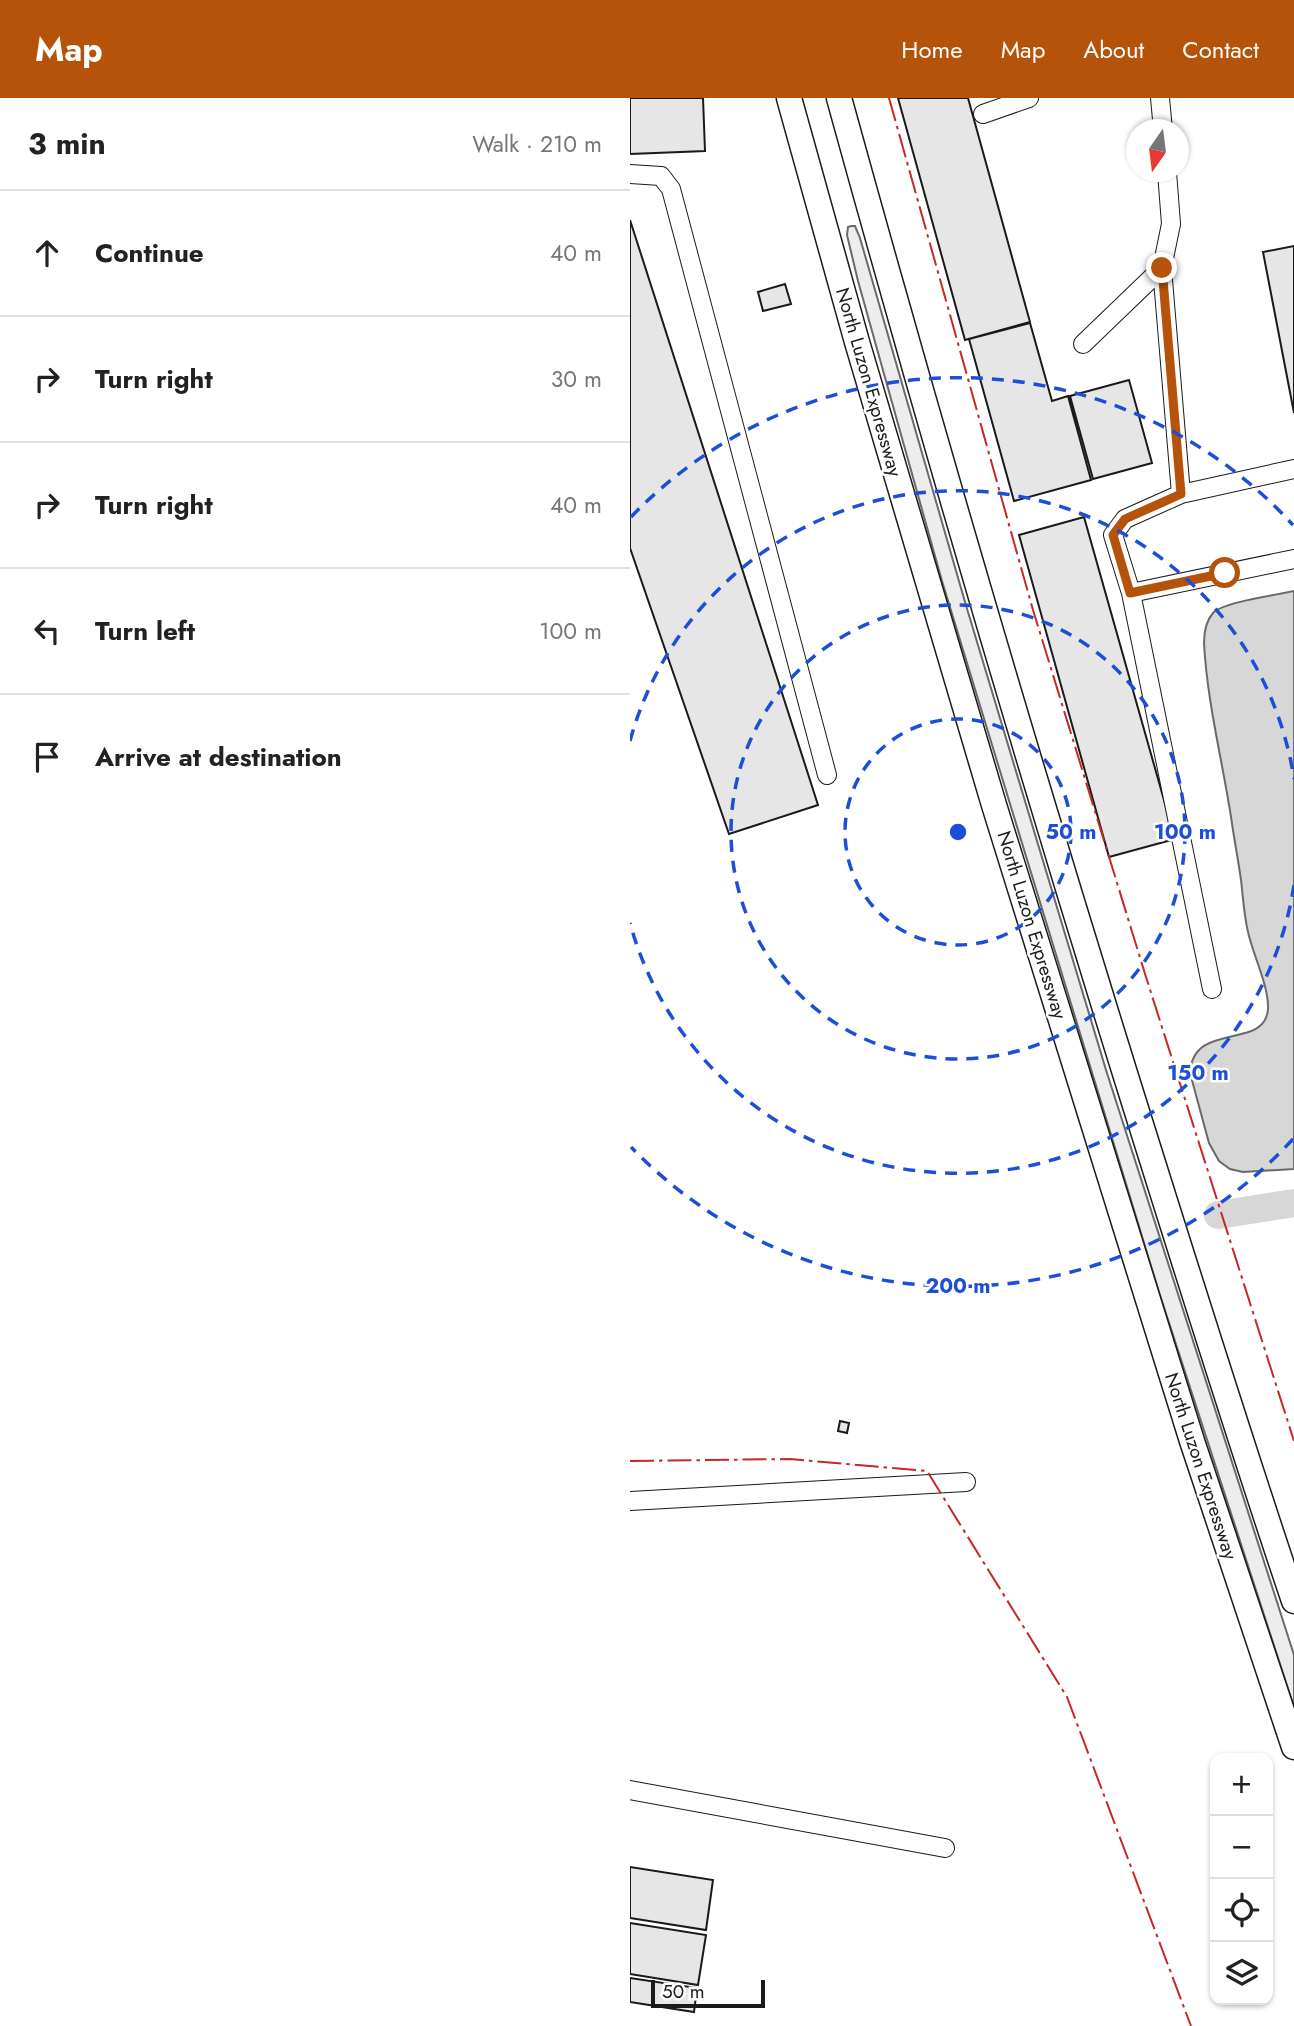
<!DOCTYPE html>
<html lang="en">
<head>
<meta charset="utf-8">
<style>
  body { margin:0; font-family:Jost,sans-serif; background:#f2f2f2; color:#222 }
  .controls { position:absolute; right:21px; bottom:21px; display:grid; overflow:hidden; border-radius:14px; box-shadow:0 2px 5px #0004 }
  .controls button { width:63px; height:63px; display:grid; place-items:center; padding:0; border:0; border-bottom:2px solid #e0e0e0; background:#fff; color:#222; font:35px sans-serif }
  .compass { position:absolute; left:496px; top:21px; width:63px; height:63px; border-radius:50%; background:#fff; box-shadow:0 2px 5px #0004; rotate:194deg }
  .scale { position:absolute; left:21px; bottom:18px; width:114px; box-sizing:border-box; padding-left:7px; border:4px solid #1a1a1a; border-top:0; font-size:19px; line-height:24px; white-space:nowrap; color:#1a1a1a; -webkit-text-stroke:5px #fff; paint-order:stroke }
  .stop { position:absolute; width:21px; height:21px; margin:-16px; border:5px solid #b45309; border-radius:50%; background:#fff }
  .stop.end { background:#b45309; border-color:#fff; box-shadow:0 2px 7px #0008 }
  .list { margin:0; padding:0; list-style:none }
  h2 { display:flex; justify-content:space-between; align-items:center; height:91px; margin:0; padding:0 28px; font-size:30px }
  h2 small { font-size:23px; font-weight:400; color:#767676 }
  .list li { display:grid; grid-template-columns:46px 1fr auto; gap:21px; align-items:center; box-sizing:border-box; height:126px; padding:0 28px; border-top:2px solid #e0e0e0 }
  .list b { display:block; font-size:26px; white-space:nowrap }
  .list em { font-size:23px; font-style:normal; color:#767676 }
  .icon { flex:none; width:38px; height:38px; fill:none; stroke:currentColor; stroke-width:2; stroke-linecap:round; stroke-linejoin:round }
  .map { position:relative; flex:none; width:664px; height:1928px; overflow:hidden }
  header { display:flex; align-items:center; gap:42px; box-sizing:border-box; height:98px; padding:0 35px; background:#b45309; color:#fff }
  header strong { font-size:33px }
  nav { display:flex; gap:38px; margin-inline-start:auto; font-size:24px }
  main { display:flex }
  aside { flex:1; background:#fff }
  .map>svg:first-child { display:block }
</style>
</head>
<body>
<header>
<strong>Map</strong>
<nav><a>Home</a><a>Map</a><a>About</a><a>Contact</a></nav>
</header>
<main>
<aside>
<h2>3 min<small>Walk · 210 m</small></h2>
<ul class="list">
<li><svg class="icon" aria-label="ahead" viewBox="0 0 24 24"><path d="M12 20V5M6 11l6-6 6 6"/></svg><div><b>Continue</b></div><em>40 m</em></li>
<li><svg class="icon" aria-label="right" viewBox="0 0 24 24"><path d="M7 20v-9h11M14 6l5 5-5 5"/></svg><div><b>Turn right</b></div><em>30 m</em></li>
<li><svg class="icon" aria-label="right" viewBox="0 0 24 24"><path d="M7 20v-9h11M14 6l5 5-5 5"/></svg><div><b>Turn right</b></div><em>40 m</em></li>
<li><svg class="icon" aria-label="left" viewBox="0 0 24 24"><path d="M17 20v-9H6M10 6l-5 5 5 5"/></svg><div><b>Turn left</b></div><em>100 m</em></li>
<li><svg class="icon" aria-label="arrive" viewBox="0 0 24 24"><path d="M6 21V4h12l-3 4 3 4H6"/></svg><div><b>Arrive at destination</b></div></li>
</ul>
</aside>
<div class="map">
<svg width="664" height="1928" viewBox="0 0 664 1928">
  <rect width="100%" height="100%" fill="#fff"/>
  <path fill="#ededed" stroke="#6a6a6a" stroke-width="2" d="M 221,128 L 225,128 L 230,140 L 335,504 L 476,972 L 664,1557 L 664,1609 L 529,1194 L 312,483 L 228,183 L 217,137 L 218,129 Z"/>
  <path fill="#d7d7d7" stroke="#6a6a6a" stroke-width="2" d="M 664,493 L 664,1071 L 613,1074 L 600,1071 L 589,1063 L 579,1045 L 560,975 C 563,922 635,953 638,911 C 639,888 623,857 618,834 C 614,817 613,799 611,782 C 608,761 604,740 601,719 C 592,661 577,603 574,545 C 574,535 576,523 583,515 C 593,504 647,497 664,493 Z"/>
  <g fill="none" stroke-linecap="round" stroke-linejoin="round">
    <path stroke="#d7d7d7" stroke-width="28" d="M 588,1117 L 664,1105"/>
  </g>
  <path fill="#e6e6e6" stroke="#1a1a1a" stroke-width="2" d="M 0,0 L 73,0 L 75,53 L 0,56 Z
    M 268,0 L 338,0 L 400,224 L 335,242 Z
    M 0,122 L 188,707 L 99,736 L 0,450 Z
    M 664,148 L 664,315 L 633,154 Z
    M 155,186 L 161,206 L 133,213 L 128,194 Z
    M 400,225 L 422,303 L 438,298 L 461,382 L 384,403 L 339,241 Z
    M 499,282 L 522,365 L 463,381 L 440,298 Z
    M 454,419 L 545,741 L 479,759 L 389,437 Z
    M 210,1323 L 219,1325 L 217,1335 L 208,1333 Z
    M 0,1769 L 83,1782 L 76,1832 L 0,1820 Z
    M 0,1825 L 76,1837 L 68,1887 L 0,1876 Z
    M 0,1880 L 67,1890 L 64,1914 L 0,1904 Z"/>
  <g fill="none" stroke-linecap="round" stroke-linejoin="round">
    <g stroke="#1a1a1a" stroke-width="20">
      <path id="minor" d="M 530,0 L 533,32
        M 353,16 L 399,0
        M 537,74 L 541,126 L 532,170 L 551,396 L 495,421 L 483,437 L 501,495 L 582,891
        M 0,76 L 31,78 L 41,91 L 197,677
        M 453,246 L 532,170
        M 551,396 L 664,371
        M 501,495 L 664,461
        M 0,1403 L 336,1384
        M 0,1692 L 315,1750"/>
    </g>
    <g stroke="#1a1a1a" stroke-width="27">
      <path id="highway" d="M 159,0 L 227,244 L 364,707 L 562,1343 L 664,1649
        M 209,0 C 300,330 396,658 498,985 C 552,1158 606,1331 664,1503"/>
    </g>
    <use href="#minor" stroke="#fff" stroke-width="18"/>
    <use href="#highway" stroke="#fff" stroke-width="24"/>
    <path stroke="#c62828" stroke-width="2" stroke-dasharray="24 5 3.5 5" stroke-linecap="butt" d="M 259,0 L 403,512 L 516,879 L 664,1343
      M 0,1363 L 160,1361 L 297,1373 L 437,1599 L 561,1928"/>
  </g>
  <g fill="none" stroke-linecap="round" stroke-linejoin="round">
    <path stroke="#b45309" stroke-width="9" d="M 532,170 L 551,396 L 495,421 L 483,437 L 500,495 L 595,475"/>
  </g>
  <g fill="none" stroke="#1d4ed8" stroke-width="3.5" stroke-dasharray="12 9">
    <circle cx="328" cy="734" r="113"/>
    <circle cx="328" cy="734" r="227"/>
    <path d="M664 787A340 340 0 0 1 0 825M0 643A340 340 0 0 1 664 681"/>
    <path d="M663 1041A454 454 0 0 1 1 1049M1 419A454 454 0 0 1 663 427"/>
  </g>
  <g text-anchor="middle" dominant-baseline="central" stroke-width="5" stroke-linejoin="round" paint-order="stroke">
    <g font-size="19" fill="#1a1a1a" stroke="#fff">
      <text transform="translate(239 284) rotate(74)">North Luzon Expressway</text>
      <text transform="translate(402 827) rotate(73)">North Luzon Expressway</text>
      <text transform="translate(571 1368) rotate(72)">North Luzon Expressway</text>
    </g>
  </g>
  <circle cx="328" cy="734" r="10" fill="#1d4ed8" stroke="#fff" stroke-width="3.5"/>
  <g font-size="21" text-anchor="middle" font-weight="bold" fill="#1d4ed8" stroke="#fff" stroke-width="5" stroke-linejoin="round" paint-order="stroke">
    <text x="441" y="741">50 m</text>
    <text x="555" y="741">100 m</text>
    <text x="568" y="982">150 m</text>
    <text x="328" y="1195">200 m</text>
  </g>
</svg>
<div class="controls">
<button>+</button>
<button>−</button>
<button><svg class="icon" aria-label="locate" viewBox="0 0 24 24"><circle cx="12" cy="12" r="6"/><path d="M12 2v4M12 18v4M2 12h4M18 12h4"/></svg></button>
<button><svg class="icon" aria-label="layers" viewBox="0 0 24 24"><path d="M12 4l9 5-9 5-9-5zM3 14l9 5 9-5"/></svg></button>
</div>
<svg class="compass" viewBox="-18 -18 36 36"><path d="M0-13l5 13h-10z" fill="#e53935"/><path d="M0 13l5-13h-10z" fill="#767676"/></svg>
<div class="scale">50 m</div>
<div class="stop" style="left:595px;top:475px"></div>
<div class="stop end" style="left:532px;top:170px"></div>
</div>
</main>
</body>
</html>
